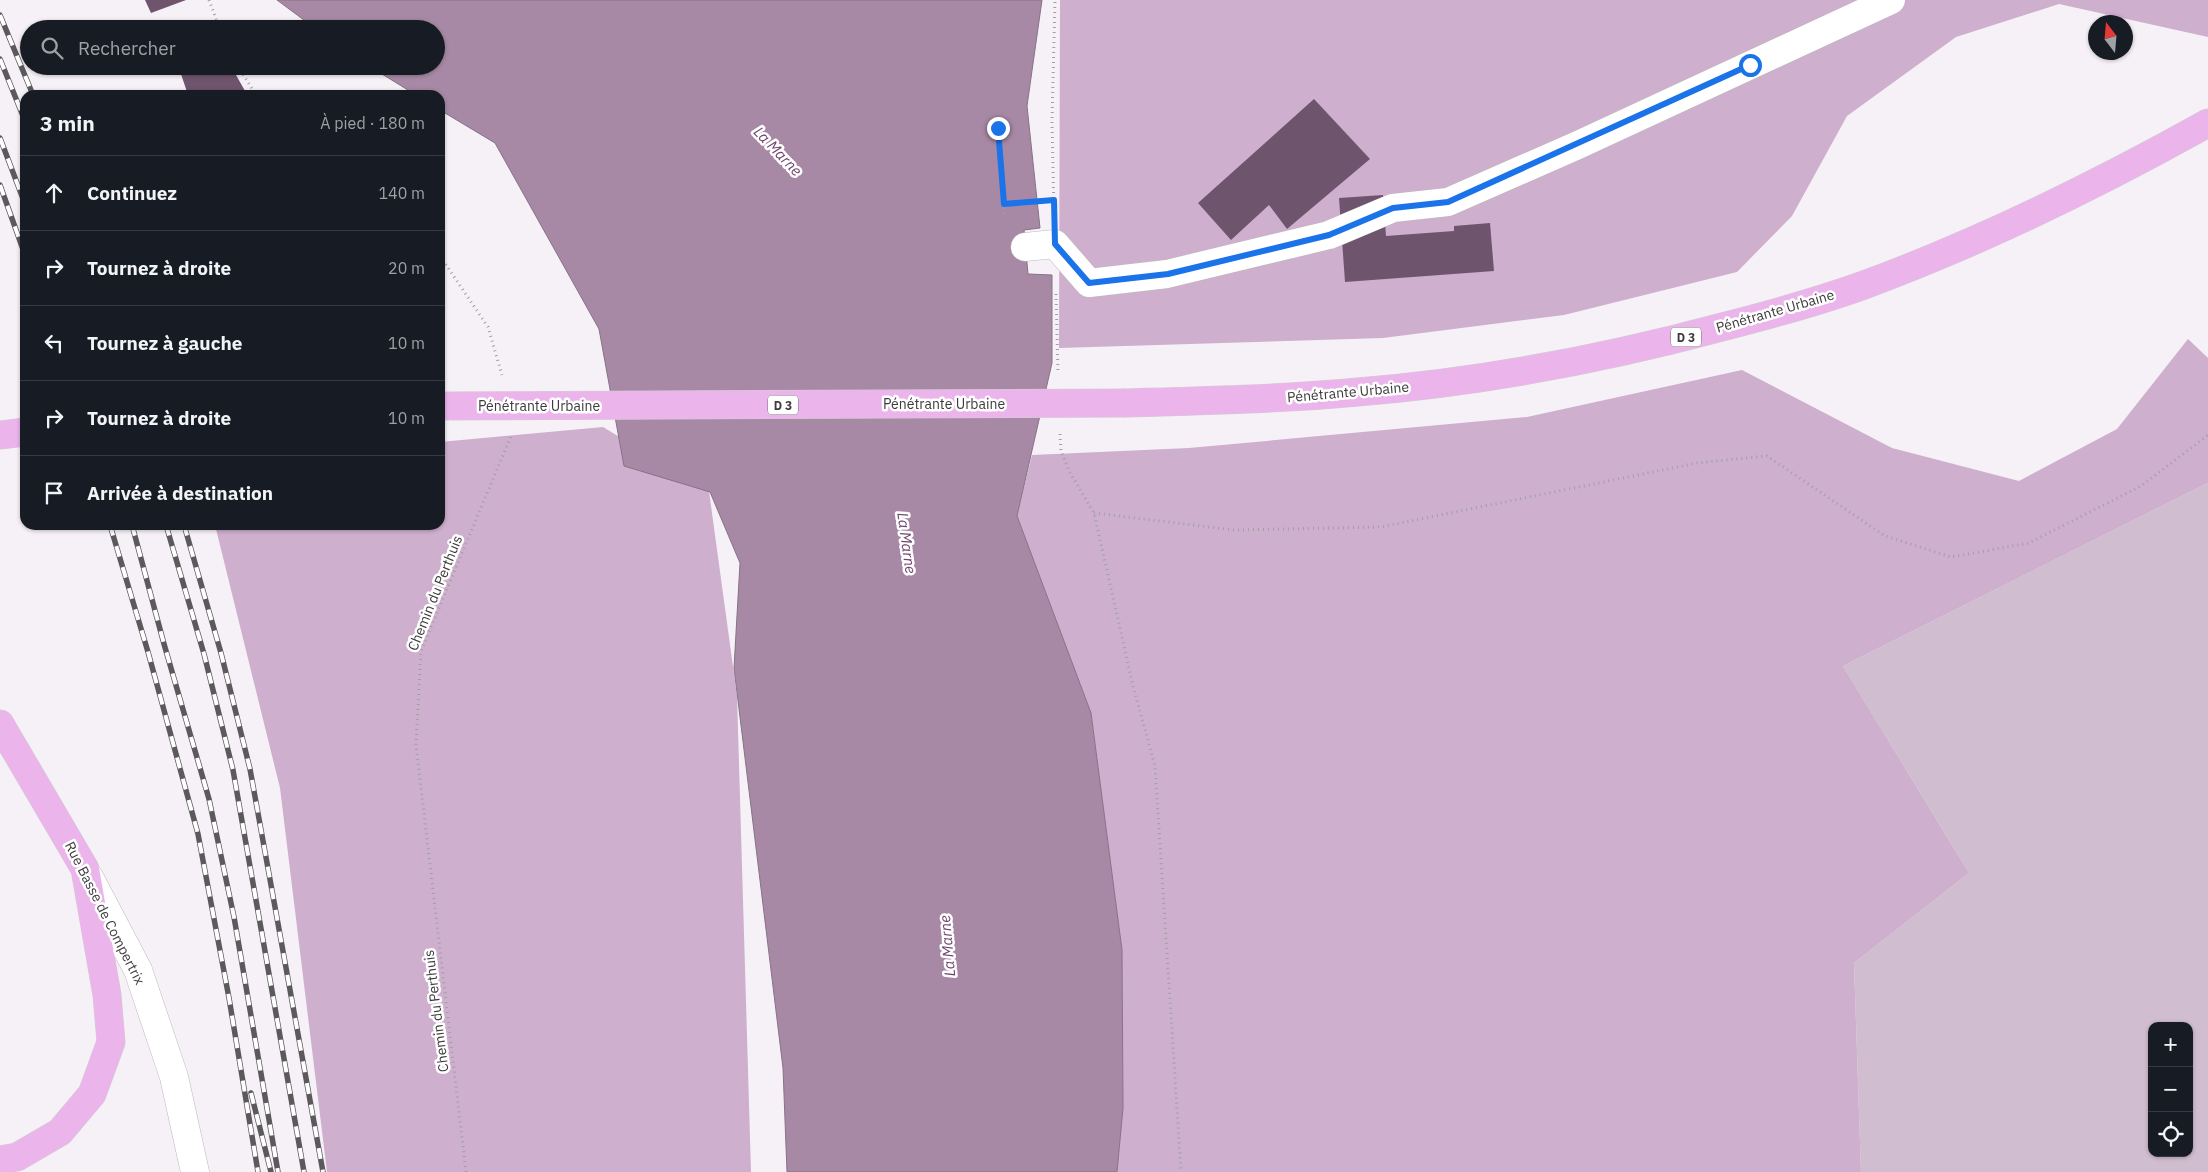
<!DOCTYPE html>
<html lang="fr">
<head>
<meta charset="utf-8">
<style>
  body { margin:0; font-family:"IBM Plex Sans",sans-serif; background:#242831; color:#f1f3f6 }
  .controls { position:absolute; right:15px; bottom:15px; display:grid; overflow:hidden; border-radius:10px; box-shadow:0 1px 4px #0004 }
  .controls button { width:45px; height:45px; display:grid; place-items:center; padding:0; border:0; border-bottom:1px solid #363941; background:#171b24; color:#f1f3f6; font:25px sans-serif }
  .compass { position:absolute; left:2088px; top:15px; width:45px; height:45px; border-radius:50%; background:#171b24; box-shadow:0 1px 4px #0004; rotate:344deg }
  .stop { position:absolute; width:15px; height:15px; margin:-11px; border:4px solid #1a73e8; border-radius:50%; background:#fff }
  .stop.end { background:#1a73e8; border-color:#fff; box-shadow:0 1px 5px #0008 }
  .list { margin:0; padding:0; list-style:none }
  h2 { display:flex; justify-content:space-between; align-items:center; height:65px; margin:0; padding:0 20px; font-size:21px }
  h2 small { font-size:16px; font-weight:400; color:#9ea1a6 }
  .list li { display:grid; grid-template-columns:32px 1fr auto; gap:15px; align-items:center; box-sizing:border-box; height:75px; padding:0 20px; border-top:1px solid #363941 }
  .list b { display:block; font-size:19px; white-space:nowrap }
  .list em { font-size:16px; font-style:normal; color:#9ea1a6 }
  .icon { flex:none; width:28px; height:28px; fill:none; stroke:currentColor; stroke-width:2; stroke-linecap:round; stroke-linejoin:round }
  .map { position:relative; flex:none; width:2208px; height:1172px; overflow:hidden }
  .search { position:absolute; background:#171b24; box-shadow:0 1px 4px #0004; left:20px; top:20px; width:425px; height:55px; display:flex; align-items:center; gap:12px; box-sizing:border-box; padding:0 18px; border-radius:28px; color:#9ea1a6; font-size:19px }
  .panel { position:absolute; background:#171b24; box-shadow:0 1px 4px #0004; left:20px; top:90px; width:425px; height:440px; border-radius:15px }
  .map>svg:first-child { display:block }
</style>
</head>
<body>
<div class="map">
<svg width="2208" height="1172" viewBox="0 0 2208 1172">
  <rect width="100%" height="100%" fill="#f6f1f6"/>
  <path fill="#d1bdd0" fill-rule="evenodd" d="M 2208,483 L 2208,1172 L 1861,1172 L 1854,963 L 1969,873 L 1843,666 ZM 2152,1026 L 2189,1026 L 2189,1153 L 2152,1153 Z"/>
  <path fill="#ceafcd" d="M 1060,0 L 2208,0 L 2208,37 L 2059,4 L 1956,37 L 1847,116 L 1792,216 L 1737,272 L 1564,315 L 1383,338 L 1059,348 Z
    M 2188,339 L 2208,358 L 2208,483 L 1843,666 L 1969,873 L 1854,963 L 1861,1172 L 1117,1172 L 1123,1108 L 1122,950 L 1091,713 L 1017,516 L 1032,455 L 1189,448 L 1527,417 L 1742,370 L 1892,448 L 2019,481 L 2117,429 Z
    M 603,427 L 709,491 L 737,696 L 751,1172 L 327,1172 L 280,788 L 215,525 L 440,525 L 440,442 Z"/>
  <path fill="#a789a6" stroke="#877286" d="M 277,0 L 1042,0 L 1027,106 L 1040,228 L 1024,230 L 1028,274 L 1052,275 L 1052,363 L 1017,516 L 1091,713 L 1122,950 L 1123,1108 L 1117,1172 L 787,1172 L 783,1068 L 734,668 L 740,563 L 710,492 L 624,466 L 599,329 L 495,143 L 440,110 L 440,95 L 416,95 L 369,66 L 436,66 L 436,29 L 316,29 Z"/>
  <path fill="#6f546e" d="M 145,0 L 186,0 L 151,13 Z
    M 195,66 L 231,66 L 245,91 L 233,95 L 188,95 L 180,71 Z
    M 1314,99 L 1370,159 L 1287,229 L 1269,205 L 1231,240 L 1198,203 Z
    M 1383,195 L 1386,236 L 1454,231 L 1454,226 L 1490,223 L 1494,271 L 1345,282 L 1339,198 Z"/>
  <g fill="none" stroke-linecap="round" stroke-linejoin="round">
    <g stroke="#bebabe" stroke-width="29">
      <path id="minor" d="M 1025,247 L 1055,244 L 1089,283 L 1167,274 L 1329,235 L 1393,208 L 1448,202 L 1578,145 L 1891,0
        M 89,877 L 138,970 L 174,1077 L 195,1172"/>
    </g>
    <g stroke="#d0d0d0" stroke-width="29">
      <path id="major" d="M 1126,403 C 1203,401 1281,399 1358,392 C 1481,382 1603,359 1722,327 C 1769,315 1817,302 1864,285 C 1983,241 2097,185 2208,123
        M 0,435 L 25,432
        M 0,724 L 85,869 L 107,995 L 111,1042 L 92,1094 L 60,1132 L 17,1157 L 0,1160"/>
    </g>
    <path stroke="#a29fa2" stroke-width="3" stroke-dasharray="1 4" stroke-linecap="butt" d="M 209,0 L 220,29
      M 238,66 L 256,95
      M 998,128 L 1005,218
      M 1004,204 L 1054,200
      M 1054,213 L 1052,122 L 1055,0
      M 440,256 L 488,327 L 502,375
      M 1056,294 L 1058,373
      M 1060,434 L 1061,451 L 1069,471 L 1094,513 L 1133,686 L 1155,766 L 1181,1172
      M 1094,513 L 1234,530 L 1381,527 L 1697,463 L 1767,456 L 1885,536 L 1951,557 L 2029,543 L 2141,486 L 2208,435
      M 466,1172 L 416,745 L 421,651 L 511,436"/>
    <use href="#minor" stroke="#fff" stroke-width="28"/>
    <use href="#major" stroke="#ebb5ec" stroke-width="28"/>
    <g stroke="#5c595c" stroke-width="5.5">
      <path id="rail" d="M 0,15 L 33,95
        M 0,59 L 25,121
        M 0,138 L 25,204
        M 0,185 L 25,255
        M 110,525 L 148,652 L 198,834 L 229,998 L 258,1172
        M 132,525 L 164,644 L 209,799 L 234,917 L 278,1172
        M 166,525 L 204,654 L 233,770 L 304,1172
        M 184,525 L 221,653 L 250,769 L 323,1172
        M 251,1093 L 271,1172"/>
    </g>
    <use href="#rail" stroke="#fff" stroke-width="4" stroke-dasharray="11" stroke-linecap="butt"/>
    <g stroke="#d0d0d0" stroke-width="29" stroke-linecap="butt">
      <path id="major-bridge" d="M 440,406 L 1126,403"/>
    </g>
    <use href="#major-bridge" stroke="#ebb5ec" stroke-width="28"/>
  </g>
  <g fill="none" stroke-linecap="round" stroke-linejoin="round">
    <path stroke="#1a73e8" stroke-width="6" d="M 998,128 L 1004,204 L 1054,200 L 1055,244 L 1089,283 L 1168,274 L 1329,235 L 1393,208 L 1448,202 L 1750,65"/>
  </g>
  <g text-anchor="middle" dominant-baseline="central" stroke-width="5" stroke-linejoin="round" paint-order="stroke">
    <g fill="#fff" stroke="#777677" stroke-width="1">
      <rect x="1671" y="327.5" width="30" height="19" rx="4"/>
      <rect x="768" y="395.5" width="30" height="19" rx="4"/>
    </g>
    <g font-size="12" font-weight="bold" fill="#3d3b3d">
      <text x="1686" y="337">D 3</text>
      <text x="783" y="405">D 3</text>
    </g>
    <g font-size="14" fill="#3d3b3d" stroke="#fff">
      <text transform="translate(1775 311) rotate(-16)">Pénétrante Urbaine</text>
      <text transform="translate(1348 392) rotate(-5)">Pénétrante Urbaine</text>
      <text x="944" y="404">Pénétrante Urbaine</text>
      <text x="539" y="406">Pénétrante Urbaine</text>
      <text transform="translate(435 593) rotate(-68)">Chemin du Perthuis</text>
      <text transform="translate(105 913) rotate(63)">Rue Basse de Compertrix</text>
      <text transform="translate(436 1011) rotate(-97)">Chemin du Perthuis</text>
    </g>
    <g font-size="15" font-style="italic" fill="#6f456e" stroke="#fff">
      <text transform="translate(778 151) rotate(46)">La Marne</text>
      <text transform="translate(907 543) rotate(82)">La Marne</text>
      <text transform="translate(947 946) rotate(-95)">La Marne</text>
    </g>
  </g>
</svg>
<div class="controls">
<button>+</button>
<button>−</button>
<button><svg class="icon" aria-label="locate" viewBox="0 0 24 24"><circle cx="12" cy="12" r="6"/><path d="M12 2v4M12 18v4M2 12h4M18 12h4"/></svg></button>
</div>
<svg class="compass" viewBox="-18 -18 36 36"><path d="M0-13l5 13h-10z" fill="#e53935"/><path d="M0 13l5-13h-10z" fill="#9ea1a6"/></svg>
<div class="stop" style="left:1750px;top:65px"></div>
<div class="stop end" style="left:998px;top:128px"></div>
<div class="search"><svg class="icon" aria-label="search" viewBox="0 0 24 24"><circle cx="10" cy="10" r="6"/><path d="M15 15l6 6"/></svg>Rechercher</div>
<section class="panel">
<h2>3 min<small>À pied · 180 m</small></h2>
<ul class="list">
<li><svg class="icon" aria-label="ahead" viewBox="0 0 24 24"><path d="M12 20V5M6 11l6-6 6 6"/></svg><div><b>Continuez</b></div><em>140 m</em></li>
<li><svg class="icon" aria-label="right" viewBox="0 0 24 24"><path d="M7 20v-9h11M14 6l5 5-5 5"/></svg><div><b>Tournez à droite</b></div><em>20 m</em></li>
<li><svg class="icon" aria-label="left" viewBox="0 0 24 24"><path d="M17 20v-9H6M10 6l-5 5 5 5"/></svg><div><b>Tournez à gauche</b></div><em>10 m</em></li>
<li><svg class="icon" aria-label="right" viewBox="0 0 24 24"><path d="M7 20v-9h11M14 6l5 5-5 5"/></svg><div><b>Tournez à droite</b></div><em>10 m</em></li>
<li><svg class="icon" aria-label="arrive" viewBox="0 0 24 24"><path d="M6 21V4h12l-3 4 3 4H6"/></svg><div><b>Arrivée à destination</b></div></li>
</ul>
</section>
</div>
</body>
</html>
